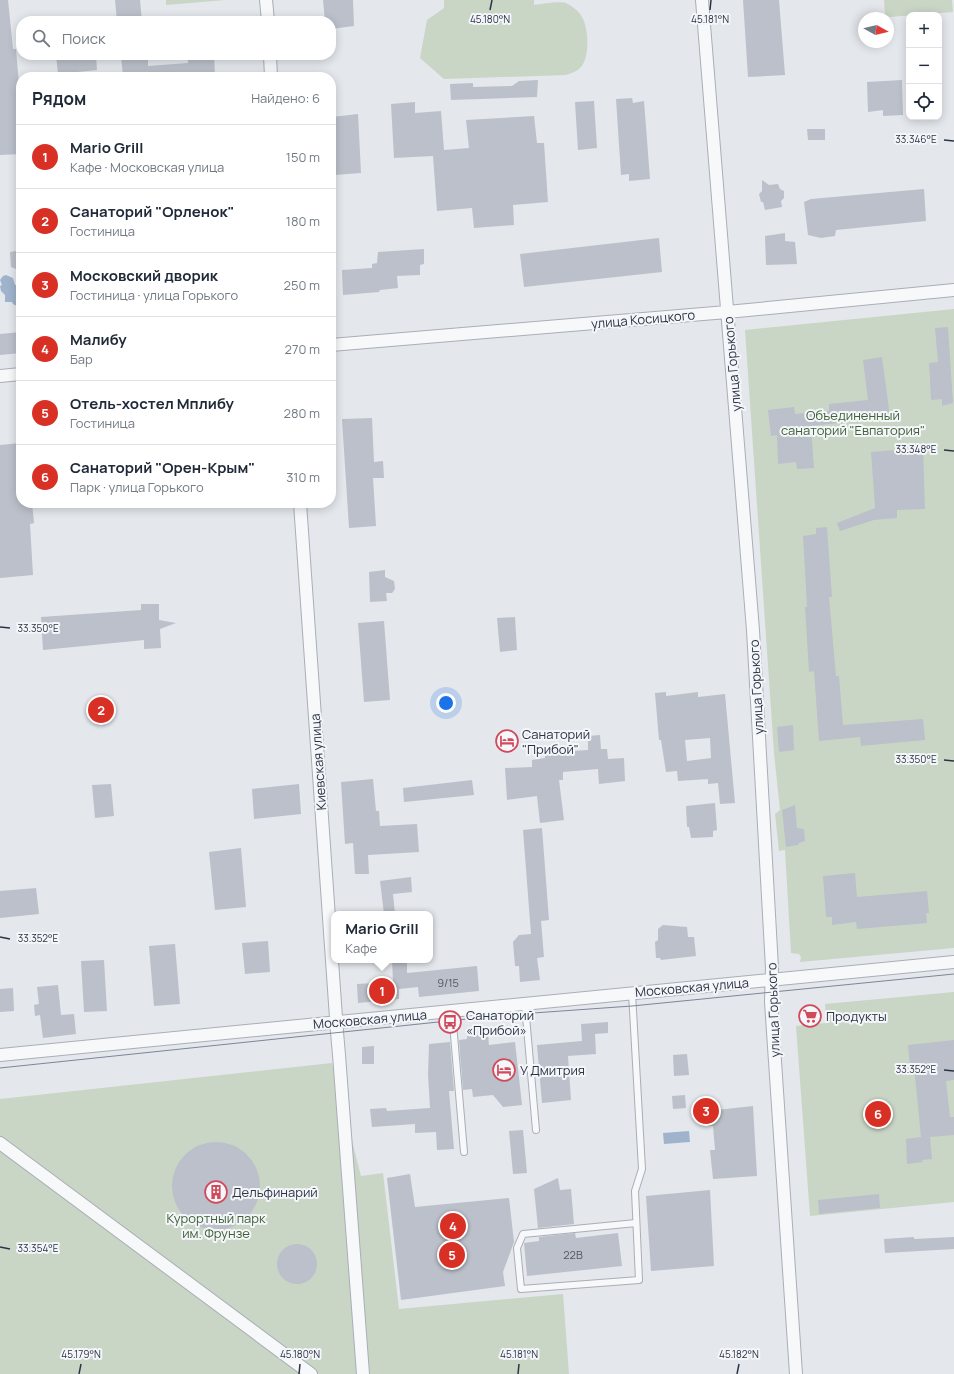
<!DOCTYPE html>
<html lang="ru">
<head>
<meta charset="utf-8">
<style>
  body { margin:0; font-family:Manrope,sans-serif; background:#f2f2f3; color:#1f2937 }
  .controls { position:absolute; right:12px; top:12px; display:grid; overflow:hidden; border-radius:8px; box-shadow:0 2px 10px #0003 }
  .controls button { width:36px; height:36px; display:grid; place-items:center; padding:0; border:0; border-bottom:1px solid #e0e1e3; background:#fff; color:#1f2937; font:20px sans-serif }
  .compass { position:absolute; left:858px; top:12px; width:36px; height:36px; border-radius:50%; background:#fff; box-shadow:0 2px 10px #0003; rotate:98deg }
  .you { position:absolute; left:446px; top:703px; width:14px; height:14px; margin:-10px; border:3px solid #fff; border-radius:50%; background:#1a73e8; box-shadow:0 0 0 6px #1a73e833 }
  .badge { display:grid; place-items:center; width:26px; height:26px; border-radius:50%; background:#d93025; color:#fff; font-size:13px; font-weight:700 }
  .pin { position:absolute; translate:-50% -50%; border:2px solid #fff; box-shadow:0 1px 4px #0006 }
  .popup { position:absolute; left:331px; top:911px; width:102px; height:52px; box-sizing:border-box; display:grid; place-content:center; border-radius:8px; background:#fff; filter:drop-shadow(0 1px 3px #0005); font-size:13px; white-space:nowrap; color:#747a83 }
  .popup b { font-size:15px; color:#1f2937 }
  .popup::after { content:''; position:absolute; left:50%; top:100%; margin-left:-8px; border:8px solid transparent; border-top-color:#fff }
  .list { margin:0; padding:0; list-style:none }
  h2 { display:flex; justify-content:space-between; align-items:center; height:52px; margin:0; padding:0 16px; font-size:17px }
  h2 small { font-size:13px; font-weight:400; color:#747a83 }
  .list li { display:grid; grid-template-columns:26px 1fr auto; gap:12px; align-items:center; box-sizing:border-box; height:64px; padding:0 16px; border-top:1px solid #e0e1e3 }
  .list b { display:block; font-size:15px; white-space:nowrap }
  .list p { margin:0; font-size:13px; white-space:nowrap; color:#747a83 }
  .list em { font-size:13px; font-style:normal; color:#747a83 }
  .icon { flex:none; width:22px; height:22px; fill:none; stroke:currentColor; stroke-width:2; stroke-linecap:round; stroke-linejoin:round }
  .map { position:relative; flex:none; width:954px; height:1374px; overflow:hidden }
  .search { position:absolute; background:#fff; box-shadow:0 2px 10px #0003; left:16px; top:16px; width:320px; height:44px; display:flex; align-items:center; gap:10px; box-sizing:border-box; padding:0 14px; border-radius:16px; color:#747a83; font-size:15px }
  .panel { position:absolute; background:#fff; box-shadow:0 2px 10px #0003; left:16px; top:72px; width:320px; height:436px; border-radius:16px }
  .map>svg:first-child { display:block }
</style>
</head>
<body>
<div class="map">
<svg width="954" height="1374" viewBox="0 0 954 1374">
  <rect width="100%" height="100%" fill="#e4e7ec"/>
  <path fill="#c9d6c5" d="M 166,0 L 225,0 L 166,5 Z
    M 444,0 L 534,0 L 534,5 C 542,4 559,1 566,3 C 572,6 579,11 582,17 C 589,29 590,59 580,68 C 576,72 571,73 566,75 L 444,79 L 420,58 L 427,20 L 444,8 Z
    M 884,0 L 952,0 L 953,12 L 890,17 L 885,14 Z
    M 954,309 L 954,948 L 800,962 L 801,957 L 799,954 L 791,953 L 785,850 L 779,851 L 775,814 L 780,810 L 774,753 L 745,330 Z
    M 954,992 L 954,1202 L 810,1216 L 796,1026 L 826,1023 L 825,1004 Z
    M 332,1063 L 361,1176 L 383,1173 L 399,1309 L 563,1294 L 569,1374 L 0,1374 L 0,1099 Z"/>
  <path fill="#9fb4cc" d="M 6,275 L 13,278 L 15,285 L 18,285 L 21,290 L 21,305 C 18,306 16,306 13,304 L 12,302 L 5,302 L 5,295 L 1,291 L 0,286 L 2,285 L 0,280 L 3,276 Z
    M 689,1131 L 690,1142 L 664,1144 L 663,1133 Z"/>
  <path fill="#bbc0ca" fill-rule="evenodd" d="M 0,0 L 8,0 L 13,49 L 16,49 L 21,109 L 21,154 L 0,155 Z
    M 115,0 L 140,0 L 142,21 L 117,21 Z
    M 323,0 L 353,0 L 354,26 L 331,29 L 331,21 L 325,21 Z
    M 743,0 L 779,0 L 785,75 L 748,77 Z
    M 56,55 L 96,55 L 97,70 L 58,74 Z
    M 121,55 L 148,55 L 148,66 L 188,63 L 188,55 L 214,55 L 215,77 L 123,77 Z
    M 538,80 L 537,97 L 451,100 L 450,84 L 473,83 L 473,87 L 512,86 L 519,81 Z
    M 902,80 L 903,115 L 883,116 L 883,110 L 868,112 L 867,82 Z
    M 632,98 L 633,103 L 644,101 L 650,179 L 629,181 L 629,174 L 621,175 L 616,99 Z
    M 594,101 L 597,148 L 578,150 L 575,102 Z
    M 415,102 L 415,113 L 441,111 L 444,150 L 469,148 L 466,120 L 534,116 L 537,143 L 544,143 L 548,202 L 513,205 L 514,225 L 474,228 L 472,208 L 437,211 L 433,156 L 394,158 L 391,104 Z
    M 358,114 L 361,173 L 335,175 L 332,117 Z
    M 807,129 L 825,129 L 825,140 L 808,140 Z
    M 762,180 L 769,185 L 778,184 L 780,189 L 784,191 L 784,198 L 781,201 L 782,207 L 765,210 L 763,202 L 761,202 L 759,194 L 762,191 Z
    M 924,189 L 926,221 L 836,230 L 835,236 L 821,238 L 808,235 L 804,202 L 811,199 Z
    M 785,233 L 785,241 L 795,242 L 797,264 L 766,265 L 765,236 Z
    M 659,238 L 662,272 L 524,287 L 520,254 Z
    M 424,249 L 424,264 L 420,265 L 420,275 L 397,276 L 398,288 L 380,290 L 379,292 L 343,295 L 342,270 L 372,268 L 372,264 L 377,263 L 378,252 Z
    M 21,250 L 21,271 L 11,267 L 10,252 Z
    M 948,327 L 953,403 L 942,406 L 942,399 L 931,400 L 929,363 L 938,362 L 935,328 Z
    M 21,332 L 21,353 L 0,355 L 0,334 Z
    M 882,357 L 890,417 L 811,426 L 814,468 L 797,469 L 796,462 L 778,464 L 777,435 L 771,436 L 768,410 L 794,407 L 795,414 L 829,411 L 829,404 L 868,400 L 863,360 Z
    M 372,418 L 374,462 L 383,461 L 384,478 L 373,478 L 376,526 L 349,528 L 342,419 Z
    M 21,443 L 21,503 L 32,503 L 34,523 L 30,524 L 33,575 L 0,578 L 0,445 Z
    M 923,448 L 925,509 L 897,510 L 897,518 L 874,520 L 840,531 L 837,523 L 875,508 L 871,452 Z
    M 827,527 L 832,597 L 829,597 L 836,676 L 839,676 L 843,725 L 923,719 L 925,740 L 861,746 L 860,737 L 819,741 L 814,671 L 809,672 L 805,607 L 807,607 L 803,536 L 816,534 L 816,528 Z
    M 385,570 L 385,577 L 394,581 L 395,589 L 392,593 L 386,593 L 387,601 L 370,602 L 369,572 Z
    M 141,604 L 159,604 L 159,620 L 176,623 L 160,629 L 161,648 L 144,649 L 144,640 L 43,650 L 41,617 L 141,610 Z
    M 515,617 L 517,650 L 500,652 L 497,618 Z
    M 384,621 L 390,700 L 364,702 L 358,623 Z
    M 666,692 L 666,696 L 698,692 L 698,697 L 725,694 L 735,803 L 720,804 L 718,783 L 708,784 L 708,779 L 678,781 L 677,771 L 666,772 L 661,740 L 659,740 L 655,693 ZM 710,738 L 711,758 L 687,761 L 685,740 Z
    M 793,725 L 794,750 L 779,752 L 777,727 Z
    M 600,735 L 601,749 L 607,749 L 608,759 L 624,758 L 625,781 L 599,784 L 598,769 L 563,772 L 563,780 L 559,780 L 564,820 L 540,823 L 537,796 L 507,800 L 505,768 L 532,767 L 532,760 L 545,758 L 545,753 L 588,750 L 588,736 Z
    M 373,779 L 376,811 L 379,811 L 380,826 L 417,824 L 419,852 L 368,855 L 369,874 L 355,874 L 353,843 L 345,844 L 341,782 Z
    M 472,780 L 474,795 L 404,802 L 403,788 Z
    M 111,784 L 114,816 L 95,818 L 92,785 Z
    M 299,784 L 301,814 L 254,819 L 252,789 Z
    M 715,803 L 717,830 L 713,831 L 713,837 L 691,838 L 689,827 L 687,827 L 686,806 Z
    M 795,805 L 797,828 L 804,829 L 805,841 L 799,843 L 798,845 L 786,847 L 782,810 Z
    M 542,828 L 549,920 L 541,921 L 544,957 L 537,958 L 540,980 L 520,982 L 519,966 L 515,966 L 513,942 L 519,935 L 531,934 L 523,830 Z
    M 241,848 L 246,907 L 215,910 L 209,852 Z
    M 855,873 L 857,897 L 927,891 L 929,913 L 926,913 L 927,923 L 857,929 L 856,922 L 832,925 L 832,917 L 826,917 L 823,876 Z
    M 411,877 L 412,892 L 393,894 L 395,914 L 384,914 L 380,881 Z
    M 36,888 L 39,914 L 0,918 L 0,891 Z
    M 663,925 L 687,927 L 688,937 L 694,937 L 696,956 L 661,960 L 660,958 L 656,958 L 655,942 L 658,940 L 658,929 Z
    M 268,941 L 270,972 L 245,974 L 242,943 Z
    M 175,944 L 180,1004 L 154,1006 L 149,946 Z
    M 104,960 L 107,1011 L 84,1012 L 81,961 Z
    M 392,960 L 407,960 L 407,973 L 477,966 L 479,991 L 419,997 L 418,987 L 399,989 L 399,999 L 358,1003 L 357,984 L 393,982 Z
    M 58,985 L 61,1015 L 74,1014 L 76,1034 L 43,1038 L 40,1015 L 35,1016 L 34,1005 L 39,1004 L 37,987 Z
    M 13,988 L 14,1011 L 0,1012 L 0,989 Z
    M 608,1022 L 608,1033 L 595,1034 L 596,1054 L 568,1056 L 571,1100 L 542,1103 L 537,1045 L 582,1041 L 581,1024 Z
    M 488,1034 L 489,1045 L 515,1042 L 522,1105 L 503,1107 L 493,1095 L 473,1097 L 472,1089 L 463,1090 L 459,1040 L 467,1039 L 467,1036 Z
    M 954,1040 L 954,1080 L 946,1081 L 950,1117 L 954,1117 L 954,1135 L 930,1137 L 932,1159 L 922,1160 L 923,1162 L 907,1164 L 906,1139 L 921,1137 L 914,1066 L 910,1066 L 908,1045 Z
    M 450,1042 L 454,1091 L 449,1091 L 454,1149 L 437,1150 L 436,1132 L 415,1133 L 415,1124 L 372,1127 L 370,1109 L 386,1108 L 387,1111 L 430,1108 L 428,1075 L 429,1044 Z
    M 374,1046 L 374,1064 L 362,1064 L 362,1047 Z
    M 687,1054 L 689,1075 L 674,1076 L 673,1055 Z
    M 685,1095 L 686,1108 L 673,1109 L 672,1096 Z
    M 753,1106 L 757,1176 L 713,1179 L 710,1150 L 715,1150 L 713,1126 L 708,1126 L 708,1111 Z
    M 523,1130 L 527,1173 L 513,1174 L 509,1131 Z
    M172 1186a44 44 0 1 1 88 0a44 44 0 1 1-88 0Z
    M 410,1174 L 415,1207 L 509,1198 L 514,1242 L 503,1272 L 505,1286 L 401,1300 L 387,1178 Z
    M 558,1178 L 560,1190 L 571,1189 L 574,1224 L 538,1228 L 534,1189 Z
    M 710,1190 L 714,1266 L 651,1271 L 646,1196 Z
    M 879,1194 L 880,1208 L 819,1214 L 818,1200 Z
    M 575,1233 L 576,1238 L 618,1233 L 622,1266 L 527,1276 L 524,1243 L 539,1241 L 539,1237 Z
    M 914,1237 L 914,1239 L 954,1237 L 954,1249 L 885,1253 L 884,1239 Z
    M277 1264a20 20 0 1 1 40 0a20 20 0 1 1-40 0Z"/>
  <g fill="none" stroke-linecap="round" stroke-linejoin="round">
    <g stroke="#a9aeb7" stroke-width="8">
      <path id="lane" d="M 632,993 L 642,1169 L 635,1191 L 639,1280 L 521,1289 L 517,1248 L 523,1234 L 636,1223
        M 525,1005 L 536,1130
        M 452,1012 L 464,1152"/>
    </g>
    <g stroke="#a9aeb7" stroke-width="14">
      <path id="street" d="M 266,0 L 268,21
        M 702,0 L 753,630 L 772,968 L 771,1002 L 796,1374
        M 270,55 L 271,77
        M 331,345 L 727,312 L 954,290
        M 0,376 L 21,374
        M 300,503 L 337,1032 L 339,1055 L 363,1374
        M 0,1055 C 318,1024 636,993 954,962
        M 0,1143 L 311,1374"/>
    </g>
    <use href="#lane" stroke="#f7f8fa" stroke-width="6"/>
    <use href="#street" stroke="#f7f8fa" stroke-width="12"/>
    <path stroke="#7d8696" stroke-width="1" d="M 0,1068 L 505,1015 L 632,1006 L 954,974"/>
  </g>
  <path fill="none" stroke="#2b3445" stroke-width="1.5" d="M 490,10 L 492,0M 710,10 L 711,0M 944,140 L 954,141M 944,450 L 954,451M 0,627 L 10,628M 944,760 L 954,761M 0,937 L 10,939M 944,1070 L 954,1071M 0,1247 L 10,1249M 79,1374 L 81,1364M 299,1374 L 300,1364M 518,1374 L 519,1364M 737,1374 L 739,1364"/>
  <defs>
    <g id="hotel-ring" transform="scale(1.15)"><circle r="9.5" fill="#f4f6f9" stroke="#d1495b" stroke-width="1.5"/><path d="M-6-4.5h1.5V1H6V5H4.5V3h-9V5H-6ZM-4 0a1.8 1.8 0 1 1 3.6 0ZM.5 0V-2.5h3Q6-2.5 6 0Z" fill="#d1495b"/></g>
    <g id="supermarket-ring" transform="scale(1.15)"><circle r="9.5" fill="#f4f6f9" stroke="#d1495b" stroke-width="1.5"/><path d="M-6-5.5h2.5l.6 2H6L4.5 2H-2.5L-4.4-4H-6ZM-1.5 3.2a1.3 1.3 0 1 0 .1 0ZM3 3.2a1.3 1.3 0 1 0 .1 0Z" fill="#d1495b"/></g>
    <g id="bus-ring" transform="scale(1.15)"><circle r="9.5" fill="#f4f6f9" stroke="#d1495b" stroke-width="1.5"/><path d="M-5-6H5V4H4V6H2V4H-2V6H-4V4H-5ZM-3.5-4V0h7V-4ZM-3.5 1.2v1.5H-2V1.2ZM2 1.2v1.5H3.5V1.2Z" fill="#d1495b"/></g>
    <g id="building-ring" transform="scale(1.15)"><circle r="9.5" fill="#f4f6f9" stroke="#d1495b" stroke-width="1.5"/><path d="M-4-6H4V6H1V3H-1V6H-4ZM-2.5-4.3h1.7v1.8h-1.7ZM.8-4.3h1.7v1.8H.8ZM-2.5-1h1.7V.8h-1.7ZM.8-1h1.7V.8H.8Z" fill="#d1495b"/></g>
  </defs>
  <g fill-rule="evenodd">
    <use href="#hotel-ring" x="507" y="741"/>
    <use href="#supermarket-ring" x="810" y="1016"/>
    <use href="#bus-ring" x="450" y="1022"/>
    <use href="#hotel-ring" x="504" y="1070"/>
    <use href="#building-ring" x="216" y="1192"/>
  </g>
  <g text-anchor="middle" dominant-baseline="central" stroke-width="4" stroke-linejoin="round" paint-order="stroke">
    <g font-size="11" fill="#4f5766">
      <text x="448" y="982">9/15</text>
      <text x="573" y="1254">22В</text>
    </g>
    <g font-size="13" fill="#2b3445" stroke="#f4f6f9">
      <text transform="translate(643 319) rotate(-5)">улица Косицкого</text>
      <text transform="translate(732 364) rotate(-95)">улица Горького</text>
      <text transform="translate(756 687) rotate(-93)">улица Горького</text>
      <text transform="translate(318 762) rotate(-94)">Киевская улица</text>
      <text transform="translate(692 987) rotate(-5)">Московская улица</text>
      <text transform="translate(773 1010) rotate(-92)">улица Горького</text>
      <text transform="translate(370 1019) rotate(-5)">Московская улица</text>
    </g>
    <g font-size="13" fill="#3f6138" stroke="#f4f6f9">
      <text x="853" y="415">Объединенный<tspan x="853" dy="15">санаторий "Евпатория"</tspan></text>
      <text x="216" y="1218">Курортный парк<tspan x="216" dy="15">им. Фрунзе</tspan></text>
    </g>
    <g font-size="13" fill="#2b3445" stroke="#f4f6f9" text-anchor="start">
      <text x="522" y="734">Санаторий<tspan x="522" dy="15">"Прибой"</tspan></text>
      <text x="466" y="1015">Санаторий<tspan x="466" dy="15">«Прибой»</tspan></text>
      <text x="826" y="1016">Продукты</text>
      <text x="520" y="1070">У Дмитрия</text>
      <text x="232" y="1192">Дельфинарий</text>
    </g>
  </g>
  <g font-size="10" text-anchor="middle" fill="#2b3445" stroke="#f4f6f9" stroke-width="4" stroke-linejoin="round" paint-order="stroke">
    <text x="490" y="23">45.180°N</text>
    <text x="710" y="23">45.181°N</text>
    <text x="916" y="143">33.346°E</text>
    <text x="916" y="453">33.348°E</text>
    <text x="38" y="632">33.350°E</text>
    <text x="916" y="763">33.350°E</text>
    <text x="38" y="942">33.352°E</text>
    <text x="916" y="1073">33.352°E</text>
    <text x="38" y="1252">33.354°E</text>
    <text x="81" y="1358">45.179°N</text>
    <text x="300" y="1358">45.180°N</text>
    <text x="519" y="1358">45.181°N</text>
    <text x="739" y="1358">45.182°N</text>
  </g>
</svg>
<div class="controls">
<button>+</button>
<button>−</button>
<button><svg class="icon" aria-label="locate" viewBox="0 0 24 24"><circle cx="12" cy="12" r="6"/><path d="M12 2v4M12 18v4M2 12h4M18 12h4"/></svg></button>
</div>
<svg class="compass" viewBox="-18 -18 36 36"><path d="M0-13l5 13h-10z" fill="#e53935"/><path d="M0 13l5-13h-10z" fill="#747a83"/></svg>
<div class="you"></div>
<div class="pin badge" style="left:382px;top:991px">1</div>
<div class="popup"><b>Mario Grill</b>Кафе</div>
<div class="pin badge" style="left:101px;top:710px">2</div>
<div class="pin badge" style="left:706px;top:1111px">3</div>
<div class="pin badge" style="left:453px;top:1226px">4</div>
<div class="pin badge" style="left:452px;top:1255px">5</div>
<div class="pin badge" style="left:878px;top:1114px">6</div>
<div class="search"><svg class="icon" aria-label="search" viewBox="0 0 24 24"><circle cx="10" cy="10" r="6"/><path d="M15 15l6 6"/></svg>Поиск</div>
<section class="panel">
<h2>Рядом<small>Найдено: 6</small></h2>
<ul class="list">
<li><span class="badge">1</span><div><b>Mario Grill</b><p>Кафе · Московская улица</p></div><em>150 m</em></li>
<li><span class="badge">2</span><div><b>Санаторий &quot;Орленок&quot;</b><p>Гостиница</p></div><em>180 m</em></li>
<li><span class="badge">3</span><div><b>Московский дворик</b><p>Гостиница · улица Горького</p></div><em>250 m</em></li>
<li><span class="badge">4</span><div><b>Малибу</b><p>Бар</p></div><em>270 m</em></li>
<li><span class="badge">5</span><div><b>Отель-хостел Мплибу</b><p>Гостиница</p></div><em>280 m</em></li>
<li><span class="badge">6</span><div><b>Санаторий &quot;Орен-Крым&quot;</b><p>Парк · улица Горького</p></div><em>310 m</em></li>
</ul>
</section>
</div>
</body>
</html>
